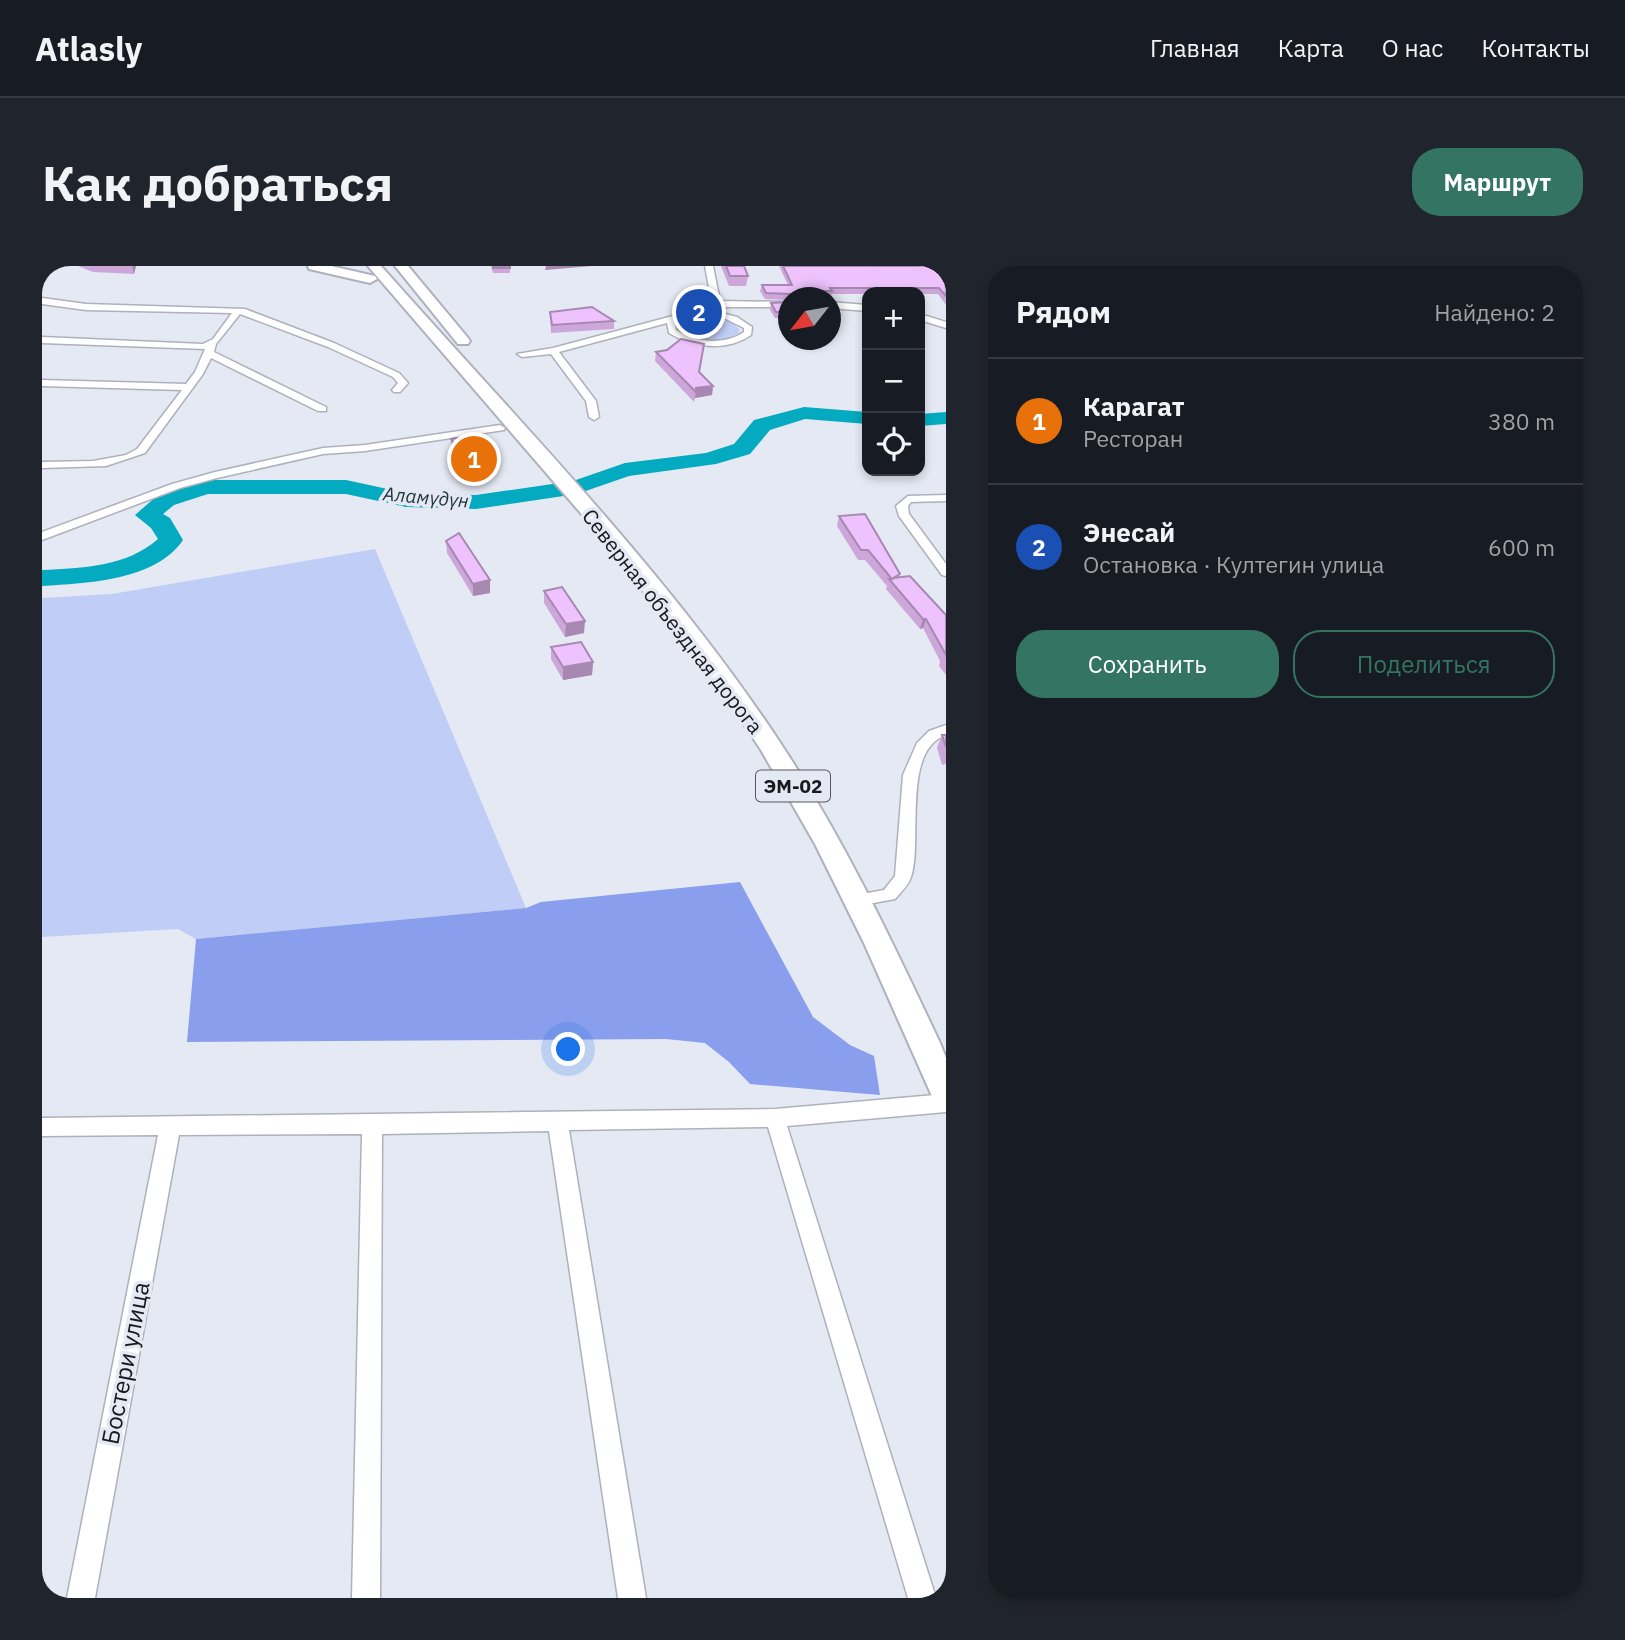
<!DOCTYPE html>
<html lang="ru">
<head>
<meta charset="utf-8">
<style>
  body { margin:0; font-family:"IBM Plex Sans",sans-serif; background:#20242c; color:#f1f3f6 }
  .controls { position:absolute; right:21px; top:21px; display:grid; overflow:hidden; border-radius:14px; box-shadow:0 4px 10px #0003 }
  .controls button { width:63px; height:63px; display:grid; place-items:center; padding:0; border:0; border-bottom:2px solid #363941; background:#171b24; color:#f1f3f6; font:35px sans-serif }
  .compass { position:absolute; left:736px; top:21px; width:63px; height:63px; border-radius:50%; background:#171b24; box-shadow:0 4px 10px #0003; rotate:239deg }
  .you { position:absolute; left:527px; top:784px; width:24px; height:24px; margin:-18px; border:5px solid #fff; border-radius:50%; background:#1a73e8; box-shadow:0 0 0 10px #1a73e833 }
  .badge { display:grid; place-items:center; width:46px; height:46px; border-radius:50%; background:#337463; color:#fff; font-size:23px; font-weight:700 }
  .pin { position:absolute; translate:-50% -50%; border:4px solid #fff; box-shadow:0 2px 7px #0006 }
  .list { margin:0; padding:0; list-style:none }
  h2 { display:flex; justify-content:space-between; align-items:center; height:91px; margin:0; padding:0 28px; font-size:30px }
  h2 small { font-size:23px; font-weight:400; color:#9ea1a6 }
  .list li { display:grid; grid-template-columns:46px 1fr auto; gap:21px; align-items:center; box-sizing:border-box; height:126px; padding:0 28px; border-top:2px solid #363941 }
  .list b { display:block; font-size:26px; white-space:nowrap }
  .list p { margin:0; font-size:23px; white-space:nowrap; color:#9ea1a6 }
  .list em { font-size:23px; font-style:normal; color:#9ea1a6 }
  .actions { display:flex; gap:14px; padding:21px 28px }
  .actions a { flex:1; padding:16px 0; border:2px solid #337463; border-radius:28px; text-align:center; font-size:24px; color:#337463 }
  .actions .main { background:#337463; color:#fff }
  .icon { flex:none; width:38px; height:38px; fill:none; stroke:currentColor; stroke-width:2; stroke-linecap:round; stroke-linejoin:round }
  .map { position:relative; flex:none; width:904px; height:1332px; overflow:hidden; border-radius:28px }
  header { display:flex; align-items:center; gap:42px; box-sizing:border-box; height:98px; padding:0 35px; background:#171b24; border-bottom:2px solid #363941 }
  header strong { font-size:33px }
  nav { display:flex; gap:38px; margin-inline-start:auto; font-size:24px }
  .intro { display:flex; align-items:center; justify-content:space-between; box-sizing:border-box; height:168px; padding:0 42px }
  h1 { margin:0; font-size:49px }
  .button { padding:18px 32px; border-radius:28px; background:#337463; color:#fff; font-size:24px; font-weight:700 }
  main { display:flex; gap:42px; padding:0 42px }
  aside { flex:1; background:#171b24; border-radius:28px; box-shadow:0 4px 10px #0003 }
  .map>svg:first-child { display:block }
</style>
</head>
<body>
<header>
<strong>Atlasly</strong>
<nav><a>Главная</a><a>Карта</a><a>О нас</a><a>Контакты</a></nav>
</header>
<div class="intro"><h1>Как добраться</h1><a class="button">Маршрут</a></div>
<main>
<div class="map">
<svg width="904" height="1332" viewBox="0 0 904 1332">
  <rect width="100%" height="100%" fill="#e5e9f4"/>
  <path fill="#c0cdf7" d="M 663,51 L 690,56 L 698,64 L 696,67 C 680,78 651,77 636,63 L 636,59 L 645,53 Z
    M 333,283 L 484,642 L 154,673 L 136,663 L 0,671 L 0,332 L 70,328 Z"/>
  <path fill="#899eec" d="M 698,616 L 771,751 L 808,779 L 832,790 L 838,829 L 708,818 L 687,796 L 663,777 L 624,773 L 145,776 L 154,673 L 484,642 L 499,636 Z"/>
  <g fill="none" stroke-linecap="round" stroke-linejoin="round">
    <path fill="#03aac0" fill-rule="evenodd" d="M 762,141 L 825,146 L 825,158 L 763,153 L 728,164 L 708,188 L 674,198 L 587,210 L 535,228 L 434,243 L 364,241 L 304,228 L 166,228 L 132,239 L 121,248 L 128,252 L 141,274 C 113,315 45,317 0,320 L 0,304 C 41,302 84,301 116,273 L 109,262 L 93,249 L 116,229 L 164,214 L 304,214 L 364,227 L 434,229 L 531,215 L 583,197 L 664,187 L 692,178 L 712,154 Z
      M 904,146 L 904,158 L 878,160 L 878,148 Z"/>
    <g stroke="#aeb1bc" stroke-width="3">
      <path id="minor" d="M 663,0 L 671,0 L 678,35 L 746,36 L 746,41 L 677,41 L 676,46 L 695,51 L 710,61 L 709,69 C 684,86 652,82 627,67 L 625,57 L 517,86 L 554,135 L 557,151 L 552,154 L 547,151 L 544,135 L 509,88 L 480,91 L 475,88 L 511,82 L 642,47 L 668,45 L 670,38 ZM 651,51 L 682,52 L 702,62 L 702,66 C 681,80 655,76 634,64 L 633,58 L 638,54 Z
        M 0,32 L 44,38 L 203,43 L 292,77 L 357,107 L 366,117 L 358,126 L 352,126 L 350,124 L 356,117 L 351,111 L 286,81 L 198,48 L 174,78 L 172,86 L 284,141 L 284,145 L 276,145 L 169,92 L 161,108 L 103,187 L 64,200 L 0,202 L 0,196 L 51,195 L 84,189 L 95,183 L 140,124 L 0,120 L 0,114 L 144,118 L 153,106 L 163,83 L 0,77 L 0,71 L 161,78 L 171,73 L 190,47 L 44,44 L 0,38 Z
        M 788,36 L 825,39 L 825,45 L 788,42 Z
        M 878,48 L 904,56 L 904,62 L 878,54 Z
        M 458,159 L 463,162 L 462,164 L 323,185 L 281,188 L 175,212 L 138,222 L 0,274 L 0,266 L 130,218 L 173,206 L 281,182 L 323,179 Z
        M 904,229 L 904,235 L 869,236 L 866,240 L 867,248 L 904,298 L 904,310 L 900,309 L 857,250 L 854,240 L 866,230 Z
        M 904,459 L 904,469 C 859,484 881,576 869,611 C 867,619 858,627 853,633 L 815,640 L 809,638 L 806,634 L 809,630 L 842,624 L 853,610 L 861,509 L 875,477 L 887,465 Z
        M 904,828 L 904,846 L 745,860 L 894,1332 L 866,1332 L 726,861 L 527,864 L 604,1332 L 576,1332 L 507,865 L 340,868 L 338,1332 L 310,1332 L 320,868 L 137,869 L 53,1332 L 25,1332 L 116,869 L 0,870 L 0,852 L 733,843 Z"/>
    </g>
    <g stroke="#aeb1bc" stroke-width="4">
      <path id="trunk" d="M 266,0 L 289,0 L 333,10 L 335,13 L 328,17 L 267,3 Z
        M 326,0 L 339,0 C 476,155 625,305 739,478 C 802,573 850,675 898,777 L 904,792 L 904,841 L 893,837 L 822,677 L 773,578 L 719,484 L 691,442 L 561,273 Z
        M 353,0 L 366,0 L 426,72 L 428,75 L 426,78 L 416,78 Z"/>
    </g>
    <use href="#minor" fill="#fff" fill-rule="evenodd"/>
    <use href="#trunk" fill="#fff" fill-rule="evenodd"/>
  </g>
  <path fill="#cda7da" d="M 36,0 L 94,0 L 92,8 L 51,6 Z
    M 449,0 L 468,0 L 468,7 L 451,7 Z
    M 679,0 L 702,0 L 706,10 L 704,20 L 687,20 Z
    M 737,0 L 903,0 L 904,39 L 896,28 L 878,28 L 878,26 L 825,26 L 825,28 L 790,28 L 789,31 L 746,32 L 746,34 L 723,33 L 718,25 L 720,19 L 746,19 Z
    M 746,36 L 746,52 L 733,52 L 728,44 L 729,37 Z
    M 508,46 L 572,55 L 572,63 L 509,67 Z
    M 614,86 L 658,106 L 671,120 L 670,129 L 653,132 L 652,136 L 613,95 Z
    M 409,173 L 455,207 L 431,211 L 409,179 Z
    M 797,250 L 858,308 L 856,312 L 904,349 L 904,409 L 897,400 L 898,395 L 881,362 L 878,363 L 844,323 L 845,320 L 823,294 L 816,294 L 795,260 Z
    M 404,275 L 448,327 L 431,330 L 405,287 Z
    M 502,325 L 542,367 L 523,371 L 502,337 Z
    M 509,381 L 551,396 L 550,409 L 521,414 L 509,393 Z
    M 900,469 L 904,469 L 904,498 L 900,499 L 895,482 Z"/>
  <path fill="#a788b1" d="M 90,0 L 94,0 L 92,8 Z
    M 504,0 L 550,0 L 503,4 Z
    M 671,120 L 670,129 L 653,132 L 654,122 Z
    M 455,201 L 455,207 L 431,211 L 431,205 Z
    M 448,314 L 448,327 L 431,330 L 431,318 Z
    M 881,353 L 884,353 L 881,362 L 878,363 Z
    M 543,355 L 542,367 L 523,371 L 524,358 Z
    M 551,396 L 550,409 L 521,414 L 521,401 Z"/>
  <path fill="#eec2fd" stroke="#a788b1" stroke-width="2" d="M 451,0 L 468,0 L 468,2 L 451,2 Z
    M 684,0 L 702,0 L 706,10 L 688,10 Z
    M 741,0 L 903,0 L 904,30 L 897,22 L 858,22 L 861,26 L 832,26 L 829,22 L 788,22 L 790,25 L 776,25 L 780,32 L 749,32 L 749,28 L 724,27 L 720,19 L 750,19 Z
    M 746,36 L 746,46 L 734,46 L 729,37 Z
    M 550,41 L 572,55 L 510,59 L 508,46 Z
    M 639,73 L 662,78 L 657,106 L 671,120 L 654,122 L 654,126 L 614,86 L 625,84 Z
    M 431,169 L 455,201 L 431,205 L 409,173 Z
    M 823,248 L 858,308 L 851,312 L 868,310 L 904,349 L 904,389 L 884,353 L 881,353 L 847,313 L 850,313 L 826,284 L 819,284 L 797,250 Z
    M 417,267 L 448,314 L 431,318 L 404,275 Z
    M 520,321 L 543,355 L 524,358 L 502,325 Z
    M 539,376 L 551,396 L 521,401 L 509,381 Z
    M 900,469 L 904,469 L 904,481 Z"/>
  <g text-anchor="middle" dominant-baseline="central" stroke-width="7" stroke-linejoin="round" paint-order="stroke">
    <g font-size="19" font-style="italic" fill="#1e3439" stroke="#e5e9f4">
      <text transform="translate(384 231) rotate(5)">Аламүдүн</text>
    </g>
    <rect fill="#e5e9f4" stroke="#56575e" stroke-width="2" x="714" y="504.5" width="74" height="31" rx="5"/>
    <g font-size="19" font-weight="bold" fill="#18191d">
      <text x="751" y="520">ЭМ-02</text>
    </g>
    <g font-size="21" fill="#18191d" stroke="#e5e9f4">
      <text transform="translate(631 355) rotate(52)">Северная объездная дорога</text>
    </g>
    <g font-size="24" fill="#18191d" stroke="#e5e9f4">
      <text transform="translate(83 1097) rotate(-79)">Бостери улица</text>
    </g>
  </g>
</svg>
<div class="controls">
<button>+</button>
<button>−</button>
<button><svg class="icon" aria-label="locate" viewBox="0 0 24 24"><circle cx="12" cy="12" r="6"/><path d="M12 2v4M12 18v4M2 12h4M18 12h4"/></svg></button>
</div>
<svg class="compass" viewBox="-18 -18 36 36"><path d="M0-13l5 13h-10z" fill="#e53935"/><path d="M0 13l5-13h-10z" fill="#9ea1a6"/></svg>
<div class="you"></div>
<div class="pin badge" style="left:432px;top:193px;background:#e8710a">1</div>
<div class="pin badge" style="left:657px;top:46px;background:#1a4fb4">2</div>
</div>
<aside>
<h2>Рядом<small>Найдено: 2</small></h2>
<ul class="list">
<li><span class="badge" style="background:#e8710a">1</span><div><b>Карагат</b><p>Ресторан</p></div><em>380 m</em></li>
<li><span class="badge" style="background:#1a4fb4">2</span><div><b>Энесай</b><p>Остановка · Култегин улица</p></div><em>600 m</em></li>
</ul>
<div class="actions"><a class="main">Сохранить</a><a>Поделиться</a></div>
</aside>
</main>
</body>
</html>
